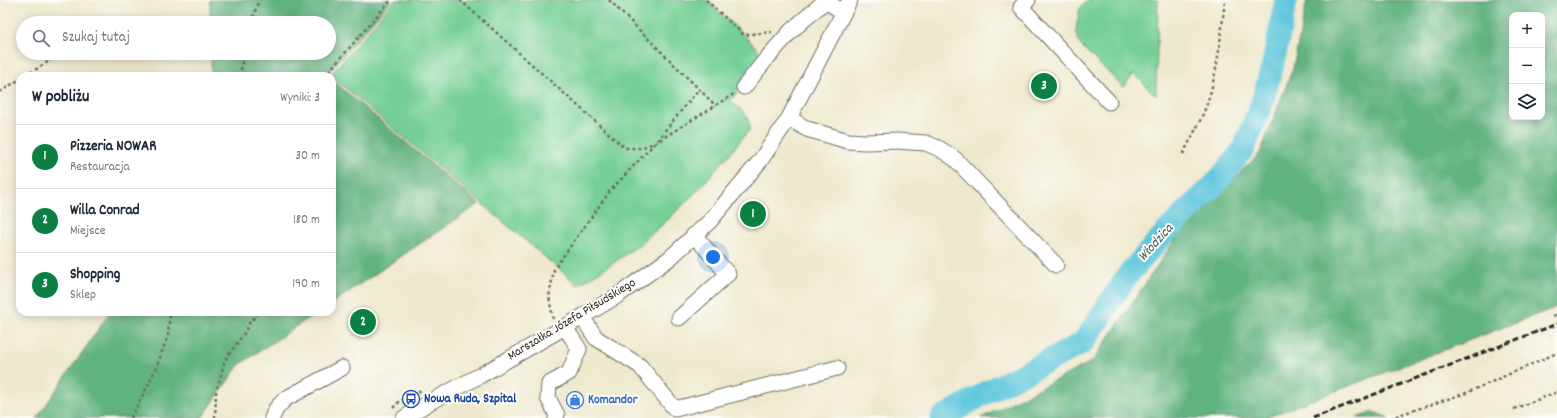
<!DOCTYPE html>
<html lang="pl">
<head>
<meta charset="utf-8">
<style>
  body { margin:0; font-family:Dekko,sans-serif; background:#f6f6f7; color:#1f2937 }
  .controls { position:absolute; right:12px; top:12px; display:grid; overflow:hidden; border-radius:8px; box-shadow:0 2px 10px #0003 }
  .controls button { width:36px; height:36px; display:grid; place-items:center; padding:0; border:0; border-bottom:1px solid #e0e1e3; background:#fff; color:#1f2937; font:20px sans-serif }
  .you { position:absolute; left:713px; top:257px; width:14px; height:14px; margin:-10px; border:3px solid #fff; border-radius:50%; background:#1a73e8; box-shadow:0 0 0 6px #1a73e833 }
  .badge { display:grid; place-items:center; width:26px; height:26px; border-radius:50%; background:#0b8043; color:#fff; font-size:13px; font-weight:700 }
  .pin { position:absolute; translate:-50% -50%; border:2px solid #fff; box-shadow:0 1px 4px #0006 }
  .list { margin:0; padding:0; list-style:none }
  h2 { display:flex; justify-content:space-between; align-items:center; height:52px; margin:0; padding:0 16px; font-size:17px }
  h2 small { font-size:13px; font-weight:400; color:#747a83 }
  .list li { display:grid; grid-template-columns:26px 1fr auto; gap:12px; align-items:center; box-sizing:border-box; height:64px; padding:0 16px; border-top:1px solid #e0e1e3 }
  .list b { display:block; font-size:15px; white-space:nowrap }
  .list p { margin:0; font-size:13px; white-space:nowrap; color:#747a83 }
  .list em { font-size:13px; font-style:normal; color:#747a83 }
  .icon { flex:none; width:22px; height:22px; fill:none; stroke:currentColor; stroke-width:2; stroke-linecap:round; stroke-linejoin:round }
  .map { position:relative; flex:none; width:1557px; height:418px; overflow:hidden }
  .search { position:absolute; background:#fff; box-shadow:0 2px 10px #0003; left:16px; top:16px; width:320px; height:44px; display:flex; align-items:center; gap:10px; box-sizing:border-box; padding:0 14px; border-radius:22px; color:#747a83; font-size:15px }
  .panel { position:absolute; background:#fff; box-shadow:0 2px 10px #0003; left:16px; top:72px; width:320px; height:244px; border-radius:12px }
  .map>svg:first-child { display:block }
</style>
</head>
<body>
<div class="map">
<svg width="1557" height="418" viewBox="0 0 1557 418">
  <rect width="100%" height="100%" fill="#fdfcf7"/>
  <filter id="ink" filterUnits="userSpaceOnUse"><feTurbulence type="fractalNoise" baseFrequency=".025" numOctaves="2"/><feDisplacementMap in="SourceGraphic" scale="8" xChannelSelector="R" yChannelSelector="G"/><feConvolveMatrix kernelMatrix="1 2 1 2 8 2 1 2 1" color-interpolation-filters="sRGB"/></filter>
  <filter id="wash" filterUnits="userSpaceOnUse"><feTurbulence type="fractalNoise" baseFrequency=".012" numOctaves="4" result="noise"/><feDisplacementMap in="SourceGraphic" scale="16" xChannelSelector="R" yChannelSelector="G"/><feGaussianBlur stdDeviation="0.9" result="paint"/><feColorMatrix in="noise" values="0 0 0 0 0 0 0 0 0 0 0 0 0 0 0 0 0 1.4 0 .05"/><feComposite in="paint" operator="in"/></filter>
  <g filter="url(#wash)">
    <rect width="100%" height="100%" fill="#eee8cc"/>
    <path fill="#75cf96" stroke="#507d60" d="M 395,0 L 707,0 L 744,35 L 765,57 L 730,101 C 741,109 749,114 750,129 C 717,170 682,210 641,243 C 621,259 599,272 578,285 L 330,75 Z
      M 1088,0 L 1158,0 L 1156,96 L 1134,74 L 1123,87 L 1080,45 L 1076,33 L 1077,23 L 1080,8 Z"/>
    <path fill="#60b27f" stroke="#466e55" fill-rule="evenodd" d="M 210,0 L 392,0 L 328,72 L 326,75 L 327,76 L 211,76 L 211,53 L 329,53 L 329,23 L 210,23 Z
      M 1307,0 L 1555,0 L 1557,1 L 1557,307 L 1265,418 L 981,418 L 1093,361 L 1180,232 L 1260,153 L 1293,68 ZM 1512,15 L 1542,15 L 1542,117 L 1512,117 Z
      M 332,80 L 479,204 L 332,303 Z
      M 110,312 L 318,312 L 239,365 L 202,418 L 37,418 Z
      M 1373,412 L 1390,418 L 1356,418 Z"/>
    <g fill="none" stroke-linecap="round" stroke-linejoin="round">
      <path stroke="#61c7dd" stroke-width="23" d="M 942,418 L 985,393 L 1083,343 L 1127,276 L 1164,234 L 1218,181 L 1244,148 L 1262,103 L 1273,64 L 1286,0"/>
    </g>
  </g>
  <g filter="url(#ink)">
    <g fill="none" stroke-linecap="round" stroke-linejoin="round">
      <g stroke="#6f6d63" stroke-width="17">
        <path id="minor" d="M 1028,0 L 1021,7 L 1109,102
          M 744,87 L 767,58 L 791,31 L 824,2 L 829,3 L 843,12
          M 789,118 L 807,129 L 848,141 L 865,142 L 897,141 L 926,143 L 940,149 L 955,159 L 1056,265
          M 582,317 L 596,338 L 640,366 L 675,409 L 837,368
          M 679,318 L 728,274 L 694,235
          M 272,418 L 276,409 L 285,399 L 342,368
          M 404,418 L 430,402 L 481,375 L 565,327 L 617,296 L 670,258 L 710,221 L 760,161 L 789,118 L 850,0
          M 556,418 L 557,415 L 548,398 L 549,384 L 569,373 L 579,349 L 565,327"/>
      </g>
      <path stroke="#6f6d63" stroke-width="2.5" stroke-dasharray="3 3" stroke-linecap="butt" d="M 460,0 L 625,148 L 640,148 L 655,143 L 734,94
        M 609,0 L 716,106
        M 706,0 L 744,35 L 772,32
        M 251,23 L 259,0
        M 25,76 L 62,53
        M 240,76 L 244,53
        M 325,76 L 391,0
        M 0,92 L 20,79
        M 1183,154 C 1191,138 1201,121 1207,104 C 1218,70 1221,35 1225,0
        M 1553,316 L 1557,314
        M 553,319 L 549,297 L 554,269 L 610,191 L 655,143 L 699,89
        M 393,408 L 399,402 L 423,389
        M 1514,409 L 1557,392
        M 131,418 L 156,369 L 168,335 L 170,312
        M 215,418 L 216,392 L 225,360 L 245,332 L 250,322 L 259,312
        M 1390,418 L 1466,393 L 1557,353"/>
      <use href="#minor" stroke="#fff" stroke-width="15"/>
      <path stroke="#2b2b2b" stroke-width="3" stroke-dasharray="6 3" stroke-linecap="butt" d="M 1313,418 L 1557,324"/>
    </g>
  </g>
  <defs>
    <g id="bus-ring" transform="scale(0.9)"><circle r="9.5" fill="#fdfcf7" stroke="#1a4fb4" stroke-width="1.5"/><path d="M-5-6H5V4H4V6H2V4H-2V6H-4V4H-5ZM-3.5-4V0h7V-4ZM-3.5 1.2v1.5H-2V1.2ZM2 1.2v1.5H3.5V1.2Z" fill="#1a4fb4"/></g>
    <g id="shop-ring" transform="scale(0.9)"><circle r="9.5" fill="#fdfcf7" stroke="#3f7fe0" stroke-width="1.5"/><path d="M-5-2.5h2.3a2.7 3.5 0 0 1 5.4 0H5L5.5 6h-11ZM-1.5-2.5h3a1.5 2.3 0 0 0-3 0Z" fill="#3f7fe0"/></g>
  </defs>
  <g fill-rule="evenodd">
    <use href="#bus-ring" x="411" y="399"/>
    <use href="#shop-ring" x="575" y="400"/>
  </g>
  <g text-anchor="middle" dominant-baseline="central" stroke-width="4" stroke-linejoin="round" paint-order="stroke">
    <g font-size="13" fill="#2b2b2b" stroke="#fdfcf7">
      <text transform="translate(572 320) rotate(-31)">Marszałka Józefa Piłsudskiego</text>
    </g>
    <g font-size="13" font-weight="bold" fill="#164399" stroke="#fdfcf7" text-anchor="start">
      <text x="424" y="399">Nowa Ruda, Szpital</text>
    </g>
    <g font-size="13" font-weight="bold" fill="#366cbe" stroke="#fdfcf7" text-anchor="start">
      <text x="588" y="400">Komandor</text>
    </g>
    <g font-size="14" font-style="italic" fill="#3b5a60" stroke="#fdfcf7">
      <text transform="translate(1156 243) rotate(-48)">Włodzica</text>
    </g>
  </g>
</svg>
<div class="controls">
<button>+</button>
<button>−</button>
<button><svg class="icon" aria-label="layers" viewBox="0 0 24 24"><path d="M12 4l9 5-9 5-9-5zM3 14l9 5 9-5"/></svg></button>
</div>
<div class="you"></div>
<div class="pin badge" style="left:753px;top:214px">1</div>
<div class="pin badge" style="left:363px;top:322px">2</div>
<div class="pin badge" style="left:1044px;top:86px">3</div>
<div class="search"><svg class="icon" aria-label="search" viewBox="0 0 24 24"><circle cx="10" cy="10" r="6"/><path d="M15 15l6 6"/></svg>Szukaj tutaj</div>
<section class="panel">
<h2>W pobliżu<small>Wyniki: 3</small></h2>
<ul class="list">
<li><span class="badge">1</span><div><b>Pizzeria NOWAR</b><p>Restauracja</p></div><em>30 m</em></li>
<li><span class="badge">2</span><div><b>Willa Conrad</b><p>Miejsce</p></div><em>180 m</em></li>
<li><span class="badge">3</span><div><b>Shopping</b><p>Sklep</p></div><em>190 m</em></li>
</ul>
</section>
</div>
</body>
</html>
